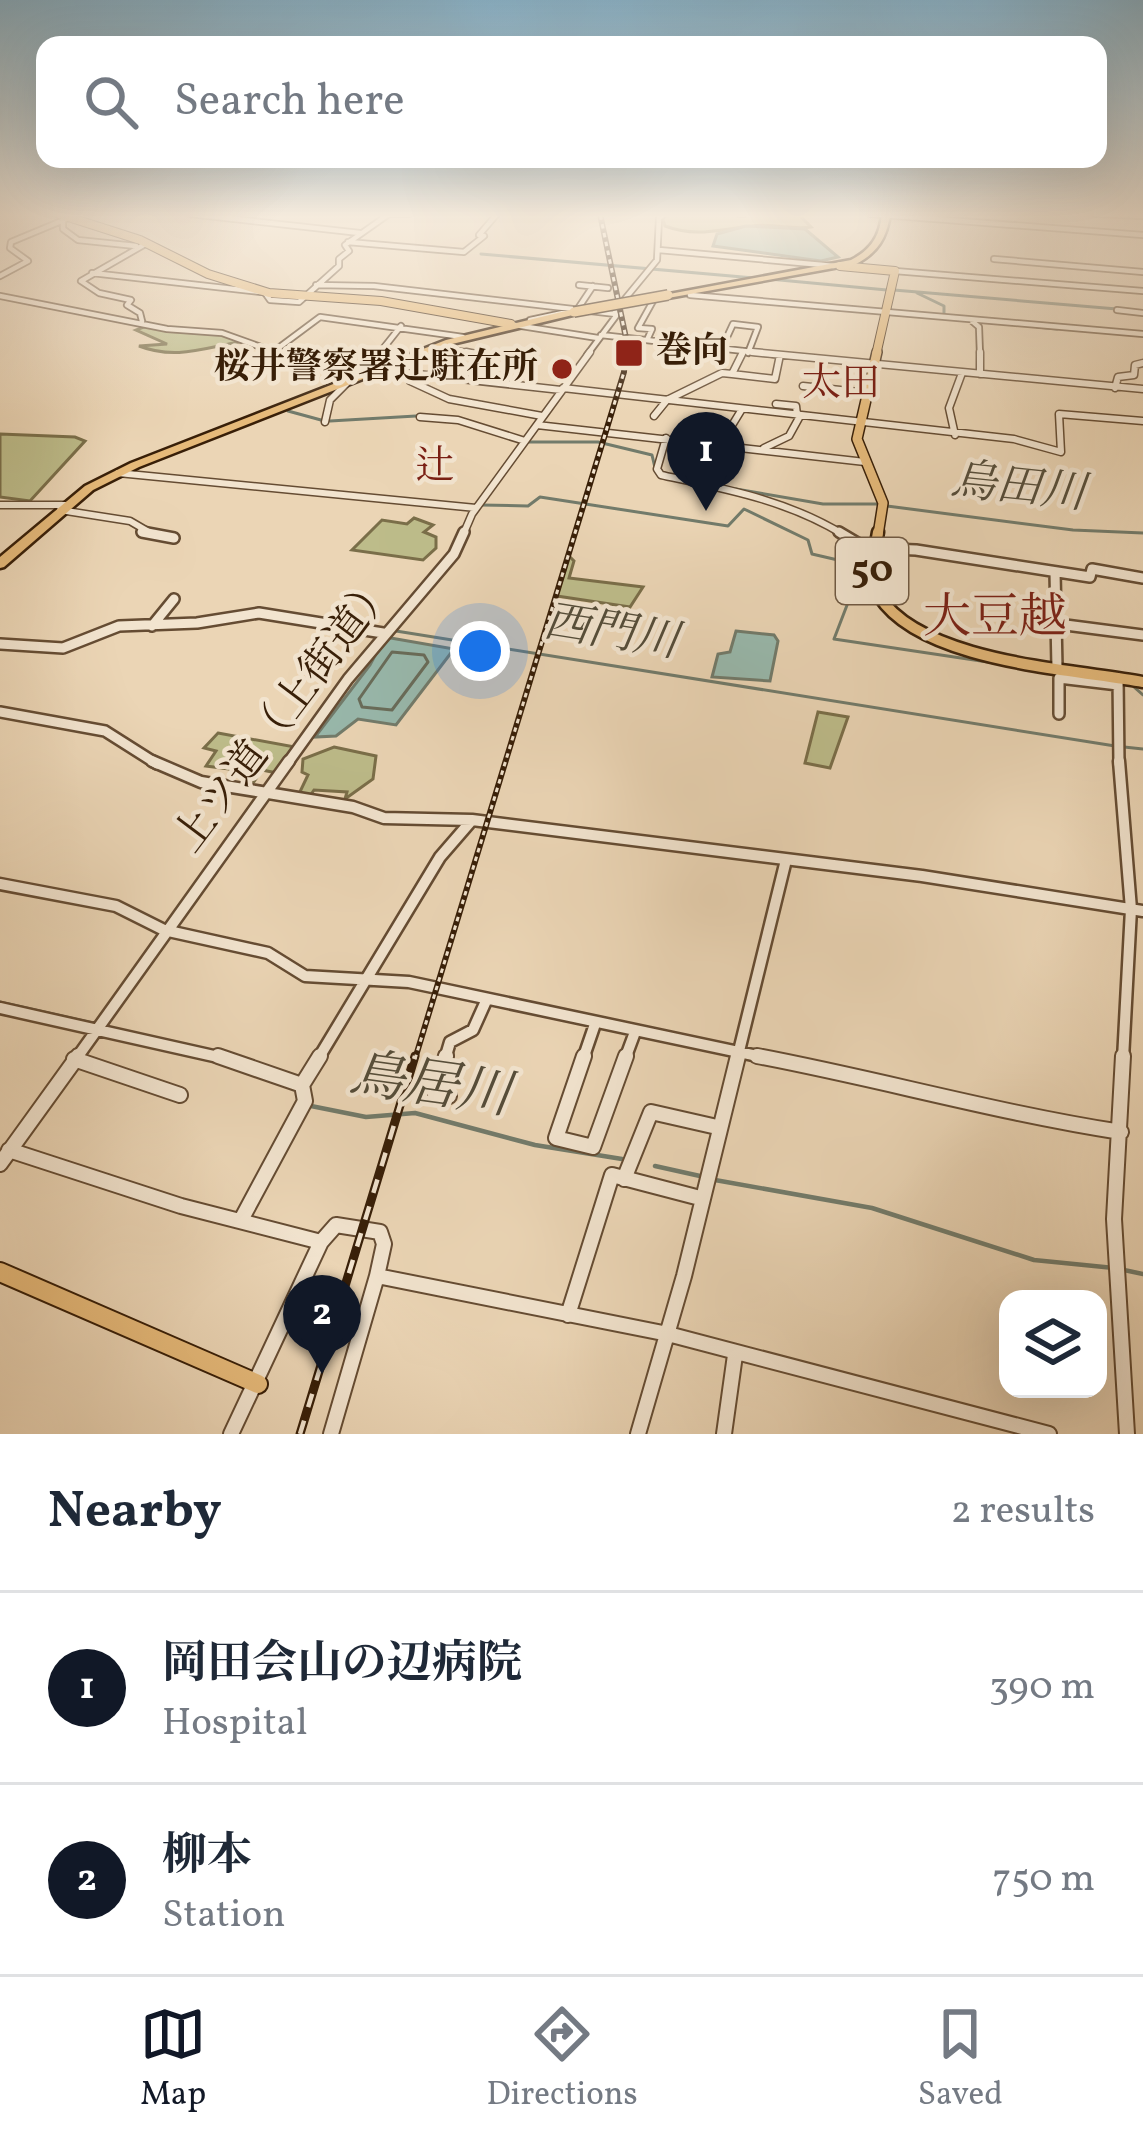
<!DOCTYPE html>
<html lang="en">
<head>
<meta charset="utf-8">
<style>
  body { margin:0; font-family:Vollkorn,"Noto Serif JP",serif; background:#f6f6f7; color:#1f2937 }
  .controls { position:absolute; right:36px; bottom:36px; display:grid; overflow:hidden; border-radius:24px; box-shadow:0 12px 48px #0002 }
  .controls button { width:108px; height:108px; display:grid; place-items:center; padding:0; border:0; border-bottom:3px solid #e0e1e3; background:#fff; color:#1f2937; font:60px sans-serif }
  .you { position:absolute; left:480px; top:651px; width:42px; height:42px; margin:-30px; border:9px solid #fff; border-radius:50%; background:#1a73e8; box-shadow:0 0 0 18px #1a73e833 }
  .badge { display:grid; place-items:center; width:78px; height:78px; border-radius:50%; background:#111827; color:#fff; font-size:39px; font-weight:700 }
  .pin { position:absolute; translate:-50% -99px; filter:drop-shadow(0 3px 6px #0008) }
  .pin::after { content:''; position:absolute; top:63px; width:42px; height:36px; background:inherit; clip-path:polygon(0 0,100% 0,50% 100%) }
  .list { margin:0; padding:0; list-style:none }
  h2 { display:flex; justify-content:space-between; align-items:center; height:156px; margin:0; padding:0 48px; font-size:51px }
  h2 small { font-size:39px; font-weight:400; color:#747a83 }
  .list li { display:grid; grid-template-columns:78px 1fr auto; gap:36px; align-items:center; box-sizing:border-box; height:192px; padding:0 48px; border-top:3px solid #e0e1e3 }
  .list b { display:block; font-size:45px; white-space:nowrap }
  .list p { margin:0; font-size:39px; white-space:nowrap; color:#747a83 }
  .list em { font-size:39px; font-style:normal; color:#747a83 }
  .icon { flex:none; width:66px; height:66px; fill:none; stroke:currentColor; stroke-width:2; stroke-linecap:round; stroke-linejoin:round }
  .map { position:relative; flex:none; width:1143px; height:1434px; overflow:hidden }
  .search { position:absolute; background:#fff; box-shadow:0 12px 48px #0002; left:36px; right:36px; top:36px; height:132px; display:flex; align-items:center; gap:30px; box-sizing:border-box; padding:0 42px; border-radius:24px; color:#747a83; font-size:45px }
  .sheet { height:540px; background:#fff }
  nav { display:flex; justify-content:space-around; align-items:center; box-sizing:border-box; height:168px; border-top:3px solid #e0e1e3; background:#fff; font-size:33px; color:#747a83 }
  nav a { display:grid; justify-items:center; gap:6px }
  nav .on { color:#111827 }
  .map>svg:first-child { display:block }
</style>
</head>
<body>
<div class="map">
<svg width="1143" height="1434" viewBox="0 0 1143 1434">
  <rect width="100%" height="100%" fill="#ebd5b5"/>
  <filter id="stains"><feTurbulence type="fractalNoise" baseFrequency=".00167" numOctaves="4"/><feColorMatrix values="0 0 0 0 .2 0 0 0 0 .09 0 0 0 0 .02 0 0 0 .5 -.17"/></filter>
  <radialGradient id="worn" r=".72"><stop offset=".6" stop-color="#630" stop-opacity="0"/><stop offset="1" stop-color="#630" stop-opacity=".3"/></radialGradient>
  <path fill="#bdbc8a" stroke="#7a6e49" stroke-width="3" d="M 668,214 L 798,214 L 811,227 C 791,230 771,223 752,226 C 720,229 697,238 665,226 L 662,217 Z
    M 146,326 L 225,335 L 239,342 C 204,348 175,360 139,346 L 167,344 L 136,330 Z
    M 0,434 L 75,437 L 85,441 L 30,501 L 0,497 Z
    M 414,518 L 433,525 L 424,532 L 436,537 L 436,548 L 423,560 L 352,550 L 382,520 L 407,524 Z
    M 569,556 L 574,561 L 569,578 L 643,587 L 630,607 L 557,596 Z
    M 818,712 L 848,717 L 830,768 L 805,763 Z
    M 218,733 L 295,747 L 277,773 L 262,770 L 253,783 L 229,769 L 206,766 L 216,751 L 204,748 Z
    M 334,747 L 376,756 L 373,779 L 345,799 L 347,792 L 314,790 L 308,799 L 297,798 L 308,775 L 302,772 L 303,759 Z"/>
  <path fill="#98b9ad" stroke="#727b6b" stroke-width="3" d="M 746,226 L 805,229 L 838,257 L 821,261 L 713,246 L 717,234 Z
    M 736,631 L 774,635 L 778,641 L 770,681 L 712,677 L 718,654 L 730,652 Z
    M 385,637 L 454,649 L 396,725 L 358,719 L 336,736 L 315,737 L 370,665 Z"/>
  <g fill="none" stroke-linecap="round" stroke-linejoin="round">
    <path stroke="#686c5a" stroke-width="3" d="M 392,652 L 424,655 L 428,662 L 392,710 L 362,707 L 359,699 Z"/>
    <path stroke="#727b6b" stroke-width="3" d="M 240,214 L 257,215
      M 481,254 L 754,278
      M 769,279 L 887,290
      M 894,290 L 1117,309
      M 917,293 L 944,306 L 944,313
      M 1037,327 L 1057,329
      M 288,411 L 321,420
      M 330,421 L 416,416
      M 524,442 L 598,442 L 652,455 L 656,472
      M 736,489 L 823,504 L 877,504
      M 481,505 L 528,506 L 540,497 L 728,526 L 744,509 L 808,540 L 812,554 L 855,564 L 854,587 L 834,639 L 1001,664
      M 887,506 L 1073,530 L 1143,533
      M 260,610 L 304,616
      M 396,631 L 1115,746
      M 1134,687 L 1143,695
      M 1124,747 L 1143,749
      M 0,1002 L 93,1023"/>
    <path stroke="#727b6b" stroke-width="4.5" d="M 311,1106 L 366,1117 L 415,1113 L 535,1145 L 622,1159
      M 655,1166 L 700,1176
      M 715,1180 L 872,1208 L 1034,1260 L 1114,1268
      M 1124,1270 L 1143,1274"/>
    <g stroke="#654c33" stroke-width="8">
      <path id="minor-far4" d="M 190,214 L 360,233
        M 384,214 L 409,214
        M 739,214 L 744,214
        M 870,214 L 1143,235
        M 1096,214 L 1143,216
        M 63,223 L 63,229 L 78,240 L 136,246
        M 348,242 L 464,252 L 484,236 L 479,235 L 497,214
        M 659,250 L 834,266
        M 994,259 L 1143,272
        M 895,271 L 1143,291
        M 92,273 L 260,292
        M 0,276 L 28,261 L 10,248 L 11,242 L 71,217
        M 316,285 L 374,286 L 616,314
        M 579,285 L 608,288
        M 265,293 L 270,300 L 299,302 L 339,266 L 339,259 L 349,251 L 345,245 L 389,214
        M 690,295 L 1143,334
        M 0,296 L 167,329 L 222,333 L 283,355
        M 624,300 L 657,260 L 659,218 L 665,214
        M 644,301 L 653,301 L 638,328 L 652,329 L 647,340
        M 1117,310 L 1143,313
        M 530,320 L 577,310 L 593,286
        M 142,321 L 140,313 L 127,305 L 131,300 L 99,293 L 81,281 L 147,243
        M 972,321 L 979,327 L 980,355
        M 515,325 L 598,338
        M 601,335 L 779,355
        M 436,347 L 476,354
        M 721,350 L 733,324 L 758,327 L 748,353
        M 273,352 L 320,317 L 463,337
        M 378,355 L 401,326
        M 587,355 L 616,316 L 614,304"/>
    </g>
    <g stroke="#654c33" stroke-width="9">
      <path id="minor-far3" d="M 275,352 L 299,361 L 561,390
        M 466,352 L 476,354
        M 752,352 L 1143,389
        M 980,352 L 980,374
        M 368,368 L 380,352
        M 409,374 L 410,381 L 449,399 L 542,416
        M 732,374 L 775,379 L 780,355
        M 803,386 L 868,393
        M 563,388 L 1014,439 L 1061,452 L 1059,414 L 1143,421
        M 1115,388 L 1118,377 L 1134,375 L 1135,365 L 1143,363
        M 776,404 L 796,406 L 797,415
        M 654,416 L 667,400 L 722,373 L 732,374 L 743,352
        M 420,417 L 458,420 L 525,441
        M 325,422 L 330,400 L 349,381
        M 537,425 L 865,462
        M 955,435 L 949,408 L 962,373
        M 666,438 L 657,469 L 661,475 C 726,489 787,500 844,535
        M 720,445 L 742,409
        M 764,448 L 789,436 L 800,416
        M 118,473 L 476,508
        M 0,505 L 66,505
        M 60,510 L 130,521 L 154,535
        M 463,535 L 472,514 L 590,352"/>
    </g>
    <g stroke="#654c33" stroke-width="14">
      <path id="minor-far2" d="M 142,532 L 174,538
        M 839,532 L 866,548 L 916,550 L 1090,577 L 1092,569 L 1143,578
        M 1055,572 L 1057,668
        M 1058,624 L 1143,635
        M 152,626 L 174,599
        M 0,644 L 63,648 L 119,626 L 197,623 L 259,613 L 383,633
        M 1118,678 L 1119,764
        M 0,712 L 105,731 L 157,764
        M 1059,714 L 1059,678 L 1118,685
        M 287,764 L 348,679 L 454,554 L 464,532"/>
    </g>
    <g stroke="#654c33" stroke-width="15">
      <path id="minor-far1" d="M 152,761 L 201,782 L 353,807 L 384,818 L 472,820 L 922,876 L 1143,911
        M 1119,761 L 1131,909 L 1123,1059
        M 0,884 L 116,906 L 164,930 L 268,953 L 305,976 L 409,982 L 772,1059
        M 0,1008 L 227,1059
        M 76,1059 L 289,761
        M 318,1059 L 440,857 L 472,820
        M 445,1059 L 450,1042 L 473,1030 L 486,1001
        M 583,1059 L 595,1024
        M 625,1059 L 635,1032
        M 737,1059 L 786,860"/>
    </g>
    <g stroke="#654c33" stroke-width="18">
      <path id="minor" d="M 218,1056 L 302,1085
        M 446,1056 L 435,1095 L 449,1096
        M 584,1056 L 556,1138 L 593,1147 L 626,1056
        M 757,1056 C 879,1079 998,1113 1121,1132
        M 1123,1056 L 1114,1219 L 1127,1434
        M 74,1059 L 180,1095
        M 9,1150 L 181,1206 L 321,1242
        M 0,1164 L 78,1056
        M 624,1179 L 651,1112 L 717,1127
        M 241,1220 L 305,1101 L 302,1085 L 320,1056
        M 568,1315 L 612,1175 L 700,1198
        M 231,1434 L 321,1242 L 336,1225 L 380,1232 L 384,1244 L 377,1276 L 668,1334 L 1049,1434
        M 331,1434 L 377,1276
        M 638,1434 L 684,1276 L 738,1056
        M 724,1434 L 735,1355"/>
    </g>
    <g stroke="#381f08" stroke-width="10">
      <path id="major-far3" d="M 59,214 L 140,240 L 208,274 L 269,293 L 381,301 L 511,324
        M 840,266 L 895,271 L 876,355"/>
    </g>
    <g stroke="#381f08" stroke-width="12">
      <path id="major-far2" d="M 877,352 L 857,439 L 883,503 L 878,535"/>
    </g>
    <g stroke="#381f08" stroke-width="15">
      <path id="major-far1" d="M 878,532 C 875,551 867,578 879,596 C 921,662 1071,669 1143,682"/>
    </g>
    <g stroke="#381f08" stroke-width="22">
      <path id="major" d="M 0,1272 L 258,1384"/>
    </g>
    <g stroke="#381f08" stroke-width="5">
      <path id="highway" d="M 882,214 L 890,214 C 887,238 877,253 856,264 L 668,298 L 664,295 L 851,260 C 871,250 880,236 882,214 Z
        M 574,309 L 577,310 L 577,314 L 452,344 L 139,467 L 93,490 L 4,567 L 0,568 L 0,557 L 85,486 L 131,463 L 446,340 Z"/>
    </g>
    <use href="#minor-far4" stroke="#f2e4cf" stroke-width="4.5"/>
    <use href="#minor-far3" stroke="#f2e4cf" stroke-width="6"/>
    <use href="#minor-far2" stroke="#f2e4cf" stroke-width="9"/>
    <use href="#minor-far1" stroke="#f2e4cf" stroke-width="10"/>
    <use href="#minor" stroke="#f2e4cf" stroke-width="14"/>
    <use href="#major-far3" stroke="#e6ba7a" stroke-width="8"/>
    <use href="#major-far2" stroke="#e6ba7a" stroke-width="9"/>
    <use href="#major-far1" stroke="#e6ba7a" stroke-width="10"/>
    <use href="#major" stroke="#e6ba7a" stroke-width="18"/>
    <use href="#highway" fill="#e6ba7a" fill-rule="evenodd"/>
    <g stroke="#381f08" stroke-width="6">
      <path id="rail-far1" d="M 415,1059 L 624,372 L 626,338 L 600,214"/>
    </g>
    <g stroke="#381f08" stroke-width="9">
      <path id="rail" d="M 300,1434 L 415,1056"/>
    </g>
    <use href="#rail-far1" stroke="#f2e4cf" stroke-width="3" stroke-dasharray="4.5" stroke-linecap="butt"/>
    <use href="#rail" stroke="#f2e4cf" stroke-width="4.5" stroke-dasharray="14" stroke-linecap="butt"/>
    <g stroke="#381f08" stroke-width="12" stroke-linecap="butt">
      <path id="highway-bridge" d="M 574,312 L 668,295"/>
    </g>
    <use href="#highway-bridge" stroke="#e6ba7a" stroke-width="9"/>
  </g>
  <linearGradient id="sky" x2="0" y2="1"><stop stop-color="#88b6d0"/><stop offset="0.52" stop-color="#f6ecde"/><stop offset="1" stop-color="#f6ecde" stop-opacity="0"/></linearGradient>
  <rect width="1143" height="414" fill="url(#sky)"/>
  <g fill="#8f2418" stroke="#f2e4cf" stroke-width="4.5">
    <rect x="614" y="338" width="30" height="30" rx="6"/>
    <circle cx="562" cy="369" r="12"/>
  </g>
  <g text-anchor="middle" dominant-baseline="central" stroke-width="9" stroke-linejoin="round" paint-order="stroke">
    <g font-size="36" font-weight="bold" fill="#381f08" stroke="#f2e4cf" text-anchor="start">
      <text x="656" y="353">巻向</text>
      <text x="538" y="369" text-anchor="end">桜井警察署辻駐在所</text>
    </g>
    <g font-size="39" fill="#7a1f14" stroke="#f2e4cf">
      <text x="841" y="385">太田</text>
      <text x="435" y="468">辻</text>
    </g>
    <rect fill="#f2e4cf" stroke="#705a44" stroke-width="3" x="836" y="538" width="72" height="66" rx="9"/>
    <g font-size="39" font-weight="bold" fill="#381f08">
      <text x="872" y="571">50</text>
    </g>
    <g font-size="42" fill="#381f08" stroke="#f2e4cf">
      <text transform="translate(286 714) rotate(-53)">上ツ道（上街道）</text>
    </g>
    <g font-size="45" font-style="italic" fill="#554d3a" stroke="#f2e4cf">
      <text transform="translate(1018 489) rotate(6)">烏田川</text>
      <text transform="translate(611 634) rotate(9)">西門川</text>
    </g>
    <g font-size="48" fill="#7a1f14" stroke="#f2e4cf">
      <text x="995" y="619">大豆越</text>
    </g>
    <g font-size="54" font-style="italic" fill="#554d3a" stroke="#f2e4cf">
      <text transform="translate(430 1088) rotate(8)">鳥居川</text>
    </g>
  </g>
  <rect width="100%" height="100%" filter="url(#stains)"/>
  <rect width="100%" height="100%" fill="url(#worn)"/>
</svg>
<div class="controls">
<button><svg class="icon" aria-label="layers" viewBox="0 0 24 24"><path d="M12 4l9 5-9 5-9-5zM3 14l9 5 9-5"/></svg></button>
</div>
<div class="you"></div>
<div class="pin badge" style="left:706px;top:511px">1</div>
<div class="pin badge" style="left:322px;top:1374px">2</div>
<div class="search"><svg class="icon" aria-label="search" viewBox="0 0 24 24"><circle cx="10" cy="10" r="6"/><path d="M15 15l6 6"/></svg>Search here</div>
</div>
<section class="sheet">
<h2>Nearby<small>2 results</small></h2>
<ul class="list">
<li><span class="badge">1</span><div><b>岡田会山の辺病院</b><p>Hospital</p></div><em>390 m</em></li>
<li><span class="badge">2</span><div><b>柳本</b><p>Station</p></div><em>750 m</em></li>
</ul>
</section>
<nav>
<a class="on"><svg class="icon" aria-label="map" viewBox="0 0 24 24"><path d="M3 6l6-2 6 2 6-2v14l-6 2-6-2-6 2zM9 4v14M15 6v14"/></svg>Map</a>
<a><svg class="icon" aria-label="directions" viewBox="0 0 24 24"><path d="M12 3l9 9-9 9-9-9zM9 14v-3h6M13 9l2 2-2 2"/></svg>Directions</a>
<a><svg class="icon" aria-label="saved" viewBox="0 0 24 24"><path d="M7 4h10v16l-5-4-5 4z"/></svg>Saved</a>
</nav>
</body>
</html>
